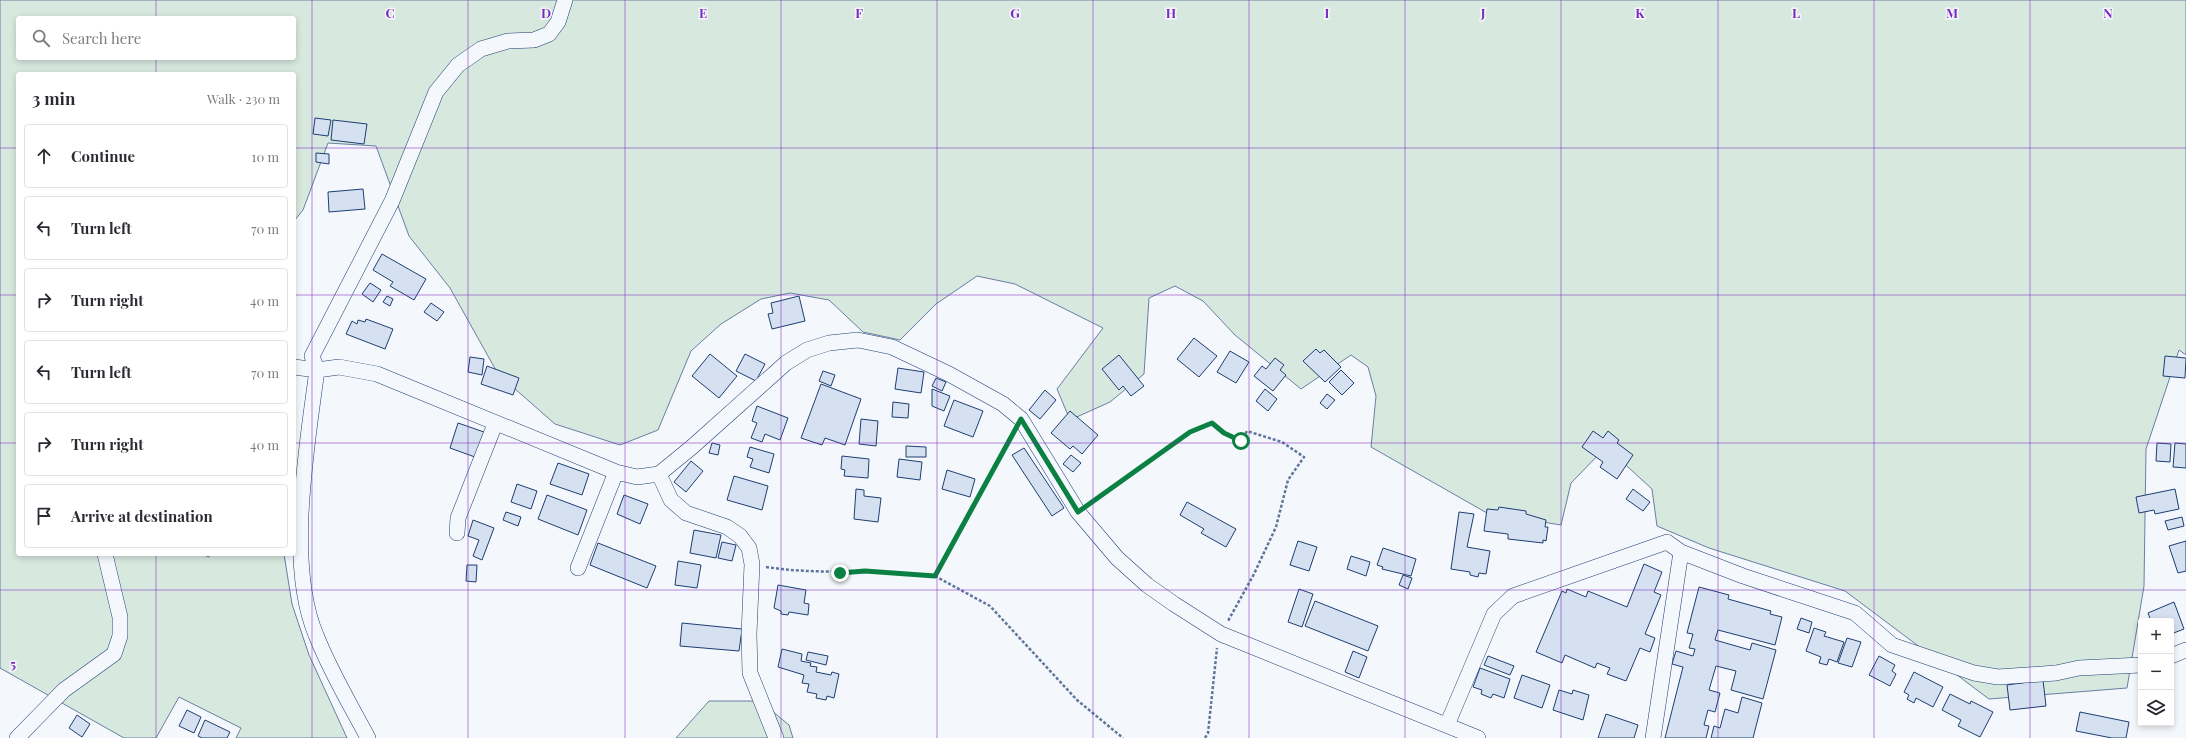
<!DOCTYPE html>
<html lang="en">
<head>
<meta charset="utf-8">
<style>
  body { margin:0; font-family:"Playfair Display",serif; background:#f7f7f7; color:#2b2b33 }
  .controls { position:absolute; right:12px; bottom:12px; display:grid; overflow:hidden; border-radius:4px; box-shadow:0 2px 6px #0003 }
  .controls button { width:36px; height:36px; display:grid; place-items:center; padding:0; border:0; border-bottom:1px solid #e1e1e2; background:#fff; color:#2b2b33; font:20px sans-serif }
  .stop { position:absolute; width:12px; height:12px; margin:-9px; border:3px solid #0b8043; border-radius:50%; background:#fff }
  .stop.end { background:#0b8043; border-color:#fff; box-shadow:0 1px 4px #0008 }
  .list { margin:0; padding:0; list-style:none }
  h2 { display:flex; justify-content:space-between; align-items:center; height:52px; margin:0; padding:0 16px; font-size:17px }
  h2 small { font-size:13px; font-weight:400; color:#7c7c81 }
  .list li { display:grid; grid-template-columns:26px 1fr auto; gap:12px; align-items:center; box-sizing:border-box; height:64px; margin:0 8px 8px; padding:0 8px; border:1px solid #e1e1e2; border-radius:4px }
  .list b { display:block; font-size:15px; white-space:nowrap }
  .list em { font-size:13px; font-style:normal; color:#7c7c81 }
  .icon { flex:none; width:22px; height:22px; fill:none; stroke:currentColor; stroke-width:2; stroke-linecap:round; stroke-linejoin:round }
  .map { position:relative; flex:none; width:2186px; height:738px; overflow:hidden }
  .search { position:absolute; background:#fff; box-shadow:0 2px 6px #0003; left:16px; top:16px; width:280px; height:44px; display:flex; align-items:center; gap:10px; box-sizing:border-box; padding:0 14px; border-radius:4px; color:#7c7c81; font-size:15px }
  .panel { position:absolute; background:#fff; box-shadow:0 2px 6px #0003; left:16px; top:72px; width:280px; height:484px; border-radius:4px }
  .map>svg:first-child { display:block }
</style>
</head>
<body>
<div class="map">
<svg width="2186" height="738" viewBox="0 0 2186 738">
  <rect width="100%" height="100%" fill="#f4f7fb"/>
  <path fill="#d7e8df" stroke="#687fa3" fill-rule="evenodd" d="M 0,0 L 2186,0 L 2186,355 L 2179,350 L 2146,449 L 2144,586 L 2127,688 L 1989,699 L 1845,591 L 1709,548 L 1657,526 L 1652,489 L 1606,447 L 1571,483 L 1561,525 L 1487,513 L 1371,447 L 1376,396 L 1368,367 L 1351,355 L 1301,389 L 1235,335 L 1203,301 L 1175,286 L 1149,298 L 1144,374 L 1110,402 L 1070,420 L 1057,389 L 1103,328 L 1015,284 L 977,276 L 936,304 L 900,340 L 863,332 L 829,300 L 790,293 L 761,299 L 721,324 L 691,351 L 658,430 L 620,445 L 555,424 L 498,374 L 450,288 L 409,236 L 376,146 L 328,143 L 303,210 L 294,221 L 294,74 L 18,74 L 18,554 L 201,554 L 209,557 L 210,554 L 284,554 L 292,604 L 309,655 L 347,738 L 236,738 L 241,728 L 179,697 L 156,738 L 124,738 L 0,668 ZM 18,18 L 294,18 L 294,58 L 18,58 Z
    M 709,701 L 760,701 L 789,725 L 793,738 L 676,738 Z"/>
  <path fill="#d5e0f0" stroke="#1d3f73" d="M 315,118 L 331,120 L 328,136 L 313,134 Z
    M 333,120 L 367,124 L 364,144 L 331,140 Z
    M 316,153 L 329,154 L 329,164 L 316,162 Z
    M 363,189 L 365,209 L 329,212 L 328,192 Z
    M 382,254 L 426,279 L 414,300 L 390,286 L 393,282 L 373,270 Z
    M 370,283 L 381,290 L 373,302 L 362,294 Z
    M 387,296 L 393,299 L 390,306 L 383,302 Z
    M 799,296 L 805,321 L 772,329 L 768,314 L 773,313 L 771,303 Z
    M 431,303 L 444,312 L 437,321 L 424,312 Z
    M 366,319 L 393,329 L 385,349 L 346,334 L 352,321 L 357,324 L 358,320 L 365,322 Z
    M 1194,338 L 1217,356 L 1199,377 L 1177,359 Z
    M 1316,349 L 1320,353 L 1324,350 L 1341,367 L 1325,382 L 1303,361 Z
    M 1230,351 L 1249,362 L 1236,383 L 1217,372 Z
    M 710,354 L 737,376 L 719,398 L 692,376 Z
    M 745,354 L 765,364 L 756,381 L 736,371 Z
    M 1119,355 L 1144,386 L 1131,396 L 1123,386 L 1119,390 L 1102,369 Z
    M 2165,356 L 2186,358 L 2185,378 L 2163,376 Z
    M 470,357 L 484,359 L 482,375 L 468,372 Z
    M 1275,358 L 1284,365 L 1280,370 L 1286,375 L 1273,391 L 1254,376 L 1262,366 L 1266,369 Z
    M 487,366 L 519,378 L 513,395 L 481,384 Z
    M 898,368 L 924,372 L 921,393 L 895,389 Z
    M 1341,370 L 1354,383 L 1342,395 L 1329,382 Z
    M 823,371 L 835,375 L 831,386 L 819,381 Z
    M 936,378 L 946,382 L 942,391 L 932,386 Z
    M 821,384 L 861,399 L 845,445 L 825,438 L 822,445 L 801,438 Z
    M 932,389 L 950,396 L 944,411 L 932,406 Z
    M 1265,389 L 1277,399 L 1268,411 L 1256,401 Z
    M 1045,390 L 1056,400 L 1040,419 L 1029,410 Z
    M 1327,394 L 1335,400 L 1327,409 L 1320,403 Z
    M 954,400 L 983,411 L 973,437 L 944,426 Z
    M 893,402 L 909,404 L 908,418 L 892,417 Z
    M 757,406 L 788,418 L 780,440 L 765,434 L 762,442 L 751,438 L 757,423 L 752,421 Z
    M 1070,411 L 1098,435 L 1082,454 L 1073,446 L 1070,449 L 1051,433 Z
    M 861,419 L 878,421 L 876,446 L 859,444 Z
    M 458,423 L 484,432 L 475,457 L 450,448 Z
    M 1593,431 L 1603,438 L 1608,431 L 1619,440 L 1617,443 L 1633,455 L 1617,479 L 1600,467 L 1603,462 L 1582,447 Z
    M 712,443 L 720,445 L 718,455 L 709,453 Z
    M 2157,443 L 2171,444 L 2170,462 L 2156,461 Z
    M 2175,443 L 2186,444 L 2186,468 L 2173,467 Z
    M 906,446 L 926,447 L 926,457 L 906,457 Z
    M 750,447 L 774,454 L 769,473 L 750,467 L 753,459 L 747,457 Z
    M 1024,448 L 1064,508 L 1052,516 L 1012,455 Z
    M 1071,455 L 1081,463 L 1073,472 L 1063,464 Z
    M 842,456 L 869,459 L 868,478 L 844,476 L 845,470 L 841,469 Z
    M 899,459 L 922,462 L 920,480 L 897,477 Z
    M 691,461 L 703,471 L 686,492 L 674,482 Z
    M 558,463 L 589,474 L 582,495 L 550,484 Z
    M 947,470 L 975,479 L 970,497 L 942,489 Z
    M 734,476 L 768,486 L 762,510 L 727,500 Z
    M 517,484 L 537,491 L 531,509 L 511,502 Z
    M 856,489 L 864,490 L 864,496 L 881,498 L 878,522 L 854,519 Z
    M 1633,489 L 1650,502 L 1643,511 L 1626,499 Z
    M 2175,489 L 2179,509 L 2155,514 L 2154,510 L 2139,513 L 2136,497 Z
    M 547,495 L 587,510 L 578,535 L 538,519 Z
    M 624,495 L 648,504 L 640,524 L 617,514 Z
    M 1187,502 L 1236,529 L 1226,547 L 1201,533 L 1204,529 L 1180,515 Z
    M 1499,507 L 1526,511 L 1526,514 L 1546,520 L 1545,527 L 1548,527 L 1546,541 L 1543,540 L 1543,543 L 1508,539 L 1508,534 L 1484,531 L 1487,509 L 1498,510 Z
    M 506,512 L 521,517 L 518,526 L 503,520 Z
    M 1459,512 L 1474,514 L 1467,547 L 1490,551 L 1486,574 L 1479,573 L 1478,577 L 1470,575 L 1470,572 L 1451,569 Z
    M 2182,517 L 2184,526 L 2168,530 L 2165,521 Z
    M 473,520 L 494,528 L 482,560 L 473,556 L 479,540 L 468,536 Z
    M 694,530 L 721,535 L 716,558 L 690,553 Z
    M 1298,541 L 1317,547 L 1309,571 L 1290,565 Z
    M 2186,541 L 2186,571 L 2178,573 L 2169,546 Z
    M 722,542 L 736,545 L 732,561 L 718,558 Z
    M 598,543 L 656,566 L 647,588 L 590,565 Z
    M 1383,548 L 1416,559 L 1411,576 L 1382,569 L 1383,567 L 1377,565 Z
    M 1351,556 L 1370,562 L 1366,576 L 1347,569 Z
    M 678,561 L 701,565 L 697,588 L 675,585 Z
    M 1644,564 L 1662,572 L 1654,592 L 1661,595 L 1645,634 L 1655,638 L 1650,652 L 1640,648 L 1626,681 L 1607,674 L 1610,668 L 1597,663 L 1595,668 L 1565,655 L 1562,663 L 1536,652 L 1562,591 L 1566,593 L 1567,589 L 1586,597 L 1588,591 L 1627,607 Z
    M 467,565 L 477,565 L 476,582 L 466,581 Z
    M 1403,575 L 1412,578 L 1408,589 L 1399,585 Z
    M 778,585 L 806,590 L 804,603 L 809,604 L 808,615 L 789,612 L 788,615 L 781,614 L 781,611 L 774,608 Z
    M 1699,587 L 1729,595 L 1728,599 L 1771,611 L 1770,614 L 1782,617 L 1775,645 L 1718,630 L 1715,640 L 1750,650 L 1752,643 L 1776,650 L 1763,699 L 1731,690 L 1736,671 L 1716,666 L 1709,690 L 1720,693 L 1715,712 L 1708,710 L 1704,725 L 1709,726 L 1706,738 L 1665,738 L 1683,667 L 1672,664 L 1676,651 L 1693,656 L 1695,649 L 1689,648 L 1693,634 L 1687,633 Z
    M 1299,589 L 1313,594 L 1302,627 L 1288,622 Z
    M 1315,601 L 1378,626 L 1368,651 L 1305,626 Z
    M 2174,602 L 2184,629 L 2171,634 L 2171,621 L 2151,621 L 2148,613 Z
    M 1801,618 L 1812,622 L 1809,633 L 1797,629 Z
    M 682,623 L 742,629 L 739,651 L 680,646 Z
    M 1814,628 L 1826,632 L 1824,636 L 1844,642 L 1837,662 L 1829,659 L 1827,665 L 1819,663 L 1821,657 L 1806,651 Z
    M 1847,638 L 1861,642 L 1852,667 L 1838,663 Z
    M 782,649 L 802,654 L 801,661 L 811,663 L 810,666 L 817,667 L 816,672 L 831,675 L 832,672 L 839,674 L 834,698 L 827,696 L 826,700 L 816,698 L 817,694 L 807,692 L 809,684 L 802,683 L 804,675 L 778,667 Z
    M 1353,651 L 1367,657 L 1359,678 L 1345,672 Z
    M 808,652 L 828,656 L 826,665 L 806,660 Z
    M 1488,656 L 1514,666 L 1510,675 L 1484,665 Z
    M 1879,656 L 1895,665 L 1892,671 L 1896,674 L 1890,686 L 1869,675 Z
    M 1480,668 L 1510,679 L 1504,698 L 1493,694 L 1491,698 L 1481,694 L 1482,690 L 1473,687 Z
    M 1914,672 L 1943,687 L 1933,707 L 1916,698 L 1914,703 L 1907,699 L 1909,695 L 1904,692 Z
    M 1522,675 L 1550,685 L 1542,708 L 1514,698 Z
    M 2043,680 L 2046,706 L 2010,710 L 2007,685 Z
    M 1559,690 L 1572,694 L 1573,690 L 1589,695 L 1583,720 L 1553,710 Z
    M 1950,694 L 1970,704 L 1971,701 L 1993,712 L 1980,737 L 1958,726 L 1961,720 L 1942,710 Z
    M 1742,697 L 1762,703 L 1753,738 L 1711,738 L 1714,726 L 1720,728 L 1725,709 L 1738,713 Z
    M 187,710 L 201,717 L 194,733 L 179,726 Z
    M 2080,712 L 2129,722 L 2126,738 L 2112,738 L 2076,731 Z
    M 1606,714 L 1638,725 L 1634,738 L 1598,738 Z
    M 77,715 L 90,724 L 82,737 L 69,728 Z
    M 205,720 L 230,732 L 227,738 L 202,738 L 198,736 Z"/>
  <g fill="none" stroke-linecap="round" stroke-linejoin="round">
    <g stroke="#1d3f73" stroke-width="16">
      <path id="street" d="M 294,367 L 317,370 L 339,367 L 377,374 L 616,472 L 637,477 L 659,474 L 692,447 L 786,363 L 807,350 L 829,343 L 858,340 L 892,347 L 949,374 L 1003,404 L 1021,419 L 1078,512 L 1117,558 L 1147,585 L 1174,604 L 1221,634 L 1478,738
        M 659,474 L 671,500 L 686,513 L 727,527 L 740,536 L 749,548 L 752,564 L 749,634 L 750,673 L 776,738
        M 457,533 L 458,518 L 495,424
        M 578,568 L 616,472
        M 2171,656 L 2186,650
        M 1447,725 L 1494,614 L 1513,596 L 1667,542 L 1681,552
        M 17,738 L 64,690 L 114,654 L 120,636 L 120,617 L 105,554
        M 368,738 C 350,704 330,671 316,635 C 286,564 307,446 317,370 L 312,356 L 392,201 L 436,92 L 458,65 L 481,49 L 508,41 L 534,40 L 549,34 L 558,22 L 565,0
        M 1653,738 L 1681,552 L 1743,576 L 1855,613 L 1892,645 L 1974,673 L 1998,677 L 2056,673 L 2079,668 L 2141,665"/>
    </g>
    <path stroke="#5e769c" stroke-width="2.5" stroke-dasharray="3 2" stroke-linecap="butt" d="M 1090,504 L 1190,432 L 1212,423 L 1224,433 L 1241,441 L 1247,431 L 1282,442 L 1304,457 L 1288,480 L 1276,527 L 1254,574 L 1228,621
      M 766,567 C 799,572 831,572 864,571 C 888,571 911,575 935,576 L 1012,434
      M 935,576 L 990,606 L 1077,700 L 1123,738
      M 1205,738 L 1208,733 L 1217,648"/>
    <use href="#street" stroke="#f4f7fb" stroke-width="15"/>
  </g>
  <g fill="none" stroke-linecap="round" stroke-linejoin="round">
    <path stroke="#0b8043" stroke-width="5" d="M 840,573 L 865,571 L 935,576 L 1021,419 L 1078,512 L 1190,432 L 1212,423 L 1224,433 L 1241,441"/>
  </g>
  <path fill="none" stroke="#7b2cbf" stroke-width="1" stroke-opacity="0.55" d="M 156,0 L 156,18M 312,0 L 312,738M 468,0 L 468,738M 625,0 L 625,738M 781,0 L 781,738M 937,0 L 937,738M 1093,0 L 1093,738M 1249,0 L 1249,738M 1405,0 L 1405,738M 1561,0 L 1561,738M 1718,0 L 1718,738M 1874,0 L 1874,738M 2030,0 L 2030,738M 156,58 L 156,74M 0,148 L 18,148M 294,148 L 2186,148M 0,295 L 18,295M 294,295 L 2186,295M 0,443 L 18,443M 294,443 L 2186,443M 156,554 L 156,738M 0,590 L 2186,590"/>
  <g font-size="13" text-anchor="middle" font-weight="bold" fill="#7b2cbf" stroke="#f4f7fb" stroke-width="3" stroke-linejoin="round" paint-order="stroke">
    <text x="390" y="18">C</text>
    <text x="546" y="18">D</text>
    <text x="703" y="18">E</text>
    <text x="859" y="18">F</text>
    <text x="1015" y="18">G</text>
    <text x="1171" y="18">H</text>
    <text x="1327" y="18">I</text>
    <text x="1483" y="18">J</text>
    <text x="1640" y="18">K</text>
    <text x="1796" y="18">L</text>
    <text x="1952" y="18">M</text>
    <text x="2108" y="18">N</text>
    <text x="13" y="669">5</text>
  </g>
</svg>
<div class="controls">
<button>+</button>
<button>−</button>
<button><svg class="icon" aria-label="layers" viewBox="0 0 24 24"><path d="M12 4l9 5-9 5-9-5zM3 14l9 5 9-5"/></svg></button>
</div>
<div class="stop" style="left:1241px;top:441px"></div>
<div class="stop end" style="left:840px;top:573px"></div>
<div class="search"><svg class="icon" aria-label="search" viewBox="0 0 24 24"><circle cx="10" cy="10" r="6"/><path d="M15 15l6 6"/></svg>Search here</div>
<section class="panel">
<h2>3 min<small>Walk · 230 m</small></h2>
<ul class="list">
<li><svg class="icon" aria-label="ahead" viewBox="0 0 24 24"><path d="M12 20V5M6 11l6-6 6 6"/></svg><div><b>Continue</b></div><em>10 m</em></li>
<li><svg class="icon" aria-label="left" viewBox="0 0 24 24"><path d="M17 20v-9H6M10 6l-5 5 5 5"/></svg><div><b>Turn left</b></div><em>70 m</em></li>
<li><svg class="icon" aria-label="right" viewBox="0 0 24 24"><path d="M7 20v-9h11M14 6l5 5-5 5"/></svg><div><b>Turn right</b></div><em>40 m</em></li>
<li><svg class="icon" aria-label="left" viewBox="0 0 24 24"><path d="M17 20v-9H6M10 6l-5 5 5 5"/></svg><div><b>Turn left</b></div><em>70 m</em></li>
<li><svg class="icon" aria-label="right" viewBox="0 0 24 24"><path d="M7 20v-9h11M14 6l5 5-5 5"/></svg><div><b>Turn right</b></div><em>40 m</em></li>
<li><svg class="icon" aria-label="arrive" viewBox="0 0 24 24"><path d="M6 21V4h12l-3 4 3 4H6"/></svg><div><b>Arrive at destination</b></div></li>
</ul>
</section>
</div>
</body>
</html>
